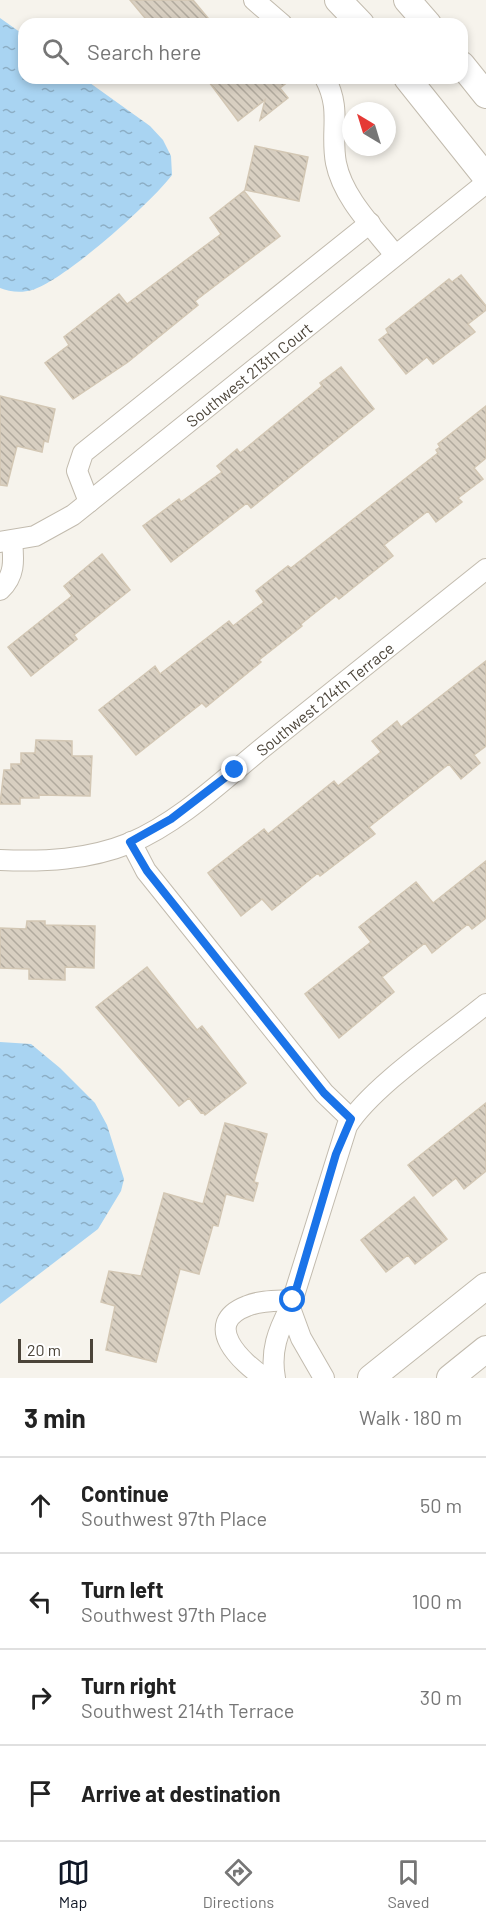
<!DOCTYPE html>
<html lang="en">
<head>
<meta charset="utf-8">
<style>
  body { margin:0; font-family:Barlow,sans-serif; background:#f2f2f2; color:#222 }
  .compass { position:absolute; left:342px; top:102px; width:54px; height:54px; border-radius:50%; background:#fff; box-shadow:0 3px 9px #0003; rotate:322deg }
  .scale { position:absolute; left:18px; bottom:15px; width:75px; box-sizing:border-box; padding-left:6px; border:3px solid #4b4439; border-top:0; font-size:16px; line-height:21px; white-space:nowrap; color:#4b4439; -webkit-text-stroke:4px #fff; paint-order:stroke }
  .stop { position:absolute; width:18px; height:18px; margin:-14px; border:4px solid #1a73e8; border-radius:50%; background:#fff }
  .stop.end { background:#1a73e8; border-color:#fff; box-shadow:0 2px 6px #0008 }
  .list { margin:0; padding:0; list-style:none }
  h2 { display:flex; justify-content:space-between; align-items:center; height:78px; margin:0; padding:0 24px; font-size:26px }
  h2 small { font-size:20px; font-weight:400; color:#767676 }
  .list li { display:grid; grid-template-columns:39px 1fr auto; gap:18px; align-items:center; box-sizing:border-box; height:96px; padding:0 24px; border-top:2px solid #e0e0e0 }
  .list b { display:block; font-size:22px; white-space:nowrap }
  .list p { margin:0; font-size:20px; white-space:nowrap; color:#767676 }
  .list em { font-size:20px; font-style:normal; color:#767676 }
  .icon { flex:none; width:33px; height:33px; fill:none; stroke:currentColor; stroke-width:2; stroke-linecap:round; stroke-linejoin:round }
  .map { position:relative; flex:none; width:486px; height:1378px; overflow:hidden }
  .search { position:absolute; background:#fff; box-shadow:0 3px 9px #0003; left:18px; right:18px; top:18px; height:66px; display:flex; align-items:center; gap:15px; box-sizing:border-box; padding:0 21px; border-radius:18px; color:#767676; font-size:22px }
  .sheet { height:462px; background:#fff }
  nav { display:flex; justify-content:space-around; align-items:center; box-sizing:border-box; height:84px; border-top:2px solid #e0e0e0; background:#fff; font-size:16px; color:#767676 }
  nav a { display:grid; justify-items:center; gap:3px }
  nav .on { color:#111827 }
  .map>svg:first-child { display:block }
</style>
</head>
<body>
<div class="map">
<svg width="486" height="1378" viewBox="0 0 486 1378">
  <defs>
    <pattern id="water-ripples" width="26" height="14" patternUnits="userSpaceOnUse" patternTransform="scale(1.5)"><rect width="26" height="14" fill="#a9d4f2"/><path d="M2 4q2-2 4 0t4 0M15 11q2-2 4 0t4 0" fill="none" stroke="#8caec5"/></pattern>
    <pattern id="building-back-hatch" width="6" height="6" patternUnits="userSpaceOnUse" patternTransform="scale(1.5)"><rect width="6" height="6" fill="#d8cfc1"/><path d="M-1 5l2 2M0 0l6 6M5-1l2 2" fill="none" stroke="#b1aa9e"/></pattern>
  </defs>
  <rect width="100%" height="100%" fill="#f6f3ec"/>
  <path fill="url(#water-ripples)" d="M 0,18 L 24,35 L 24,78 L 83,78 L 150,126 L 163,140 L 171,156 L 172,175 C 150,204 65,280 32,290 C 22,293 9,292 0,288 Z
    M 0,1042 L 31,1044 L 60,1068 L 95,1103 L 107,1125 L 124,1179 L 121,1191 L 98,1229 L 0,1304 Z"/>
  <path fill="url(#building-back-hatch)" stroke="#d3c7b4" stroke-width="1.5" d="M 130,0 L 193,0 L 213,24 L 150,24 Z
    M 206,78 L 293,78 L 280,88 L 288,98 L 260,120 L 265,100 L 238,121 Z
    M 255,146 L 308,157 L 299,201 L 245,190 Z
    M 244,191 L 280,236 L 195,301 L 198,305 L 128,362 L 73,399 L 45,363 L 69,345 L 64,337 L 119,294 L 127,304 L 221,234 L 210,218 Z
    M 461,275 L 486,306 L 486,310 L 468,324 L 475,332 L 433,364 L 427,357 L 406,374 L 379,340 L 388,333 L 386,329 L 449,279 L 452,282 Z
    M 341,367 L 374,409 L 251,508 L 247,503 L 171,562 L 143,526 L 179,499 L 181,502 L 222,472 L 217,466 L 237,449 L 240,453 L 322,386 L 320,383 Z
    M 0,396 L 55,409 L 48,442 L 44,441 L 42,452 L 17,446 L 7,486 L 0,485 Z
    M 486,406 L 486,458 L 474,468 L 483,479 L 458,498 L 462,502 L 436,522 L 428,511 L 384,545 L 393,556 L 339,599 L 336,596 L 301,624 L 302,626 L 259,660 L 261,662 L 206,707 L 202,703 L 136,755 L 99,710 L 155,666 L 160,674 L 229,621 L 233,626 L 264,602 L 256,591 L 288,566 L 291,568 L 438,453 L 436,450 L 440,447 L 438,444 Z
    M 102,554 L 130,590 L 74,635 L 77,639 L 31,676 L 8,647 L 72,596 L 64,586 Z
    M 486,661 L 486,746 L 474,755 L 480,763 L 461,779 L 449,764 L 369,827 L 375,834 L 320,876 L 318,873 L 272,910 L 262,899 L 241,916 L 208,873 L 264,829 L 268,834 L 334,781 L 338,786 L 381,752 L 372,741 L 397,721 L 401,727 Z
    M 36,740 L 72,741 L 72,756 L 92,756 L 90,796 L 39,795 L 39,798 L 20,798 L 20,804 L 0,804 L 4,770 L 11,770 L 11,764 L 21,764 L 21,753 L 35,753 Z
    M 486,861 L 486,918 L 472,929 L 468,924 L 432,953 L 425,943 L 382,977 L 394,992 L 339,1038 L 305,994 L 371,942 L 359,927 L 416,882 L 433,903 Z
    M 27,921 L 45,921 L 45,925 L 95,926 L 94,968 L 65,967 L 65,980 L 29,979 L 29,969 L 0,968 L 0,928 L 26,929 Z
    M 147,967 L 197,1030 L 202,1026 L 246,1083 L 205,1115 L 203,1112 L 201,1113 L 189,1098 L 179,1106 L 96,1007 Z
    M 486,1103 L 486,1171 L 464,1189 L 456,1178 L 433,1196 L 408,1165 Z
    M 225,1123 L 267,1134 L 254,1182 L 258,1183 L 253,1201 L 226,1194 L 218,1226 L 213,1225 L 199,1274 L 180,1269 L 156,1362 L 106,1350 L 115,1306 L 101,1302 L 109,1271 L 141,1276 L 164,1193 L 203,1204 Z
    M 414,1197 L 447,1239 L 415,1264 L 408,1255 L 386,1272 L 361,1240 Z"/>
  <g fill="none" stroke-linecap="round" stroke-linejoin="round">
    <g stroke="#c2bbae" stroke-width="22">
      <g id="minor">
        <path d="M 254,0 L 282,24"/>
        <path d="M 325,78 C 342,110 330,131 336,163 C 343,198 374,228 395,255"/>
        <path d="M 89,502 L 77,471 L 83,453 L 370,223"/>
        <path id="s1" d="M 0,542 L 35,536 L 73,515 L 486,183"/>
        <path d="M 0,590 C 15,576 14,561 12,541"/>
        <path d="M 131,842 L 146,871 L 324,1093 L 351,1119"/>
        <path id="s2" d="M 0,860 C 44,862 88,860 130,843 C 180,822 224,779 266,745 C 339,686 413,628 486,569"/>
        <path d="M 290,1308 L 301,1338 L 324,1378"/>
        <path d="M 265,1378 C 242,1363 200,1324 247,1306 C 261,1300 278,1301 293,1300"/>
        <path d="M 275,1378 C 270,1351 278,1331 290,1308 L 347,1126 C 372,1086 447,1036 486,1004"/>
      </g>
    </g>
    <g stroke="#c2bbae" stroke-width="28">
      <path id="tertiary" d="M 338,0 L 361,24
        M 407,0 L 428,24
        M 462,65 L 486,95
        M 407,78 L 486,177
        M 371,1378 L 486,1286
        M 450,1378 L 486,1349"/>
    </g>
    <use href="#minor" stroke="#fff" stroke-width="20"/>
    <use href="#tertiary" stroke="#fff" stroke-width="26"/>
  </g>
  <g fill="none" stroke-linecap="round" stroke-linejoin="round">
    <path stroke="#1a73e8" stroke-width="8" d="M 235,770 L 171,819 L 130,842 L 147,871 L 324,1093 L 351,1119 L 336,1154 L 293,1300"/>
  </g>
  <g text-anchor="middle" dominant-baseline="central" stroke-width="4.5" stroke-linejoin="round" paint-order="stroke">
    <g font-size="16" fill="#4b4439" stroke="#fff">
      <text stroke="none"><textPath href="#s1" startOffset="304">Southwest 213th Court</textPath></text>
      <text stroke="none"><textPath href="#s2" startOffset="375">Southwest 214th Terrace</textPath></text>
    </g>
  </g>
</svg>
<svg class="compass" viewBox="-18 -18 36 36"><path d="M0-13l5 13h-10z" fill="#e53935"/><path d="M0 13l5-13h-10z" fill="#767676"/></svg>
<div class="scale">20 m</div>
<div class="stop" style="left:293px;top:1300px"></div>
<div class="stop end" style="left:235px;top:770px"></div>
<div class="search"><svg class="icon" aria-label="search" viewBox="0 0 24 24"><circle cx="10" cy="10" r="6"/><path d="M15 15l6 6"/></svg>Search here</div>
</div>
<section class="sheet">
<h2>3 min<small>Walk · 180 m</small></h2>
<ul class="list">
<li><svg class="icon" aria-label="ahead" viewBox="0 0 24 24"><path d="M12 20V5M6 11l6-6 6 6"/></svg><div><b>Continue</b><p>Southwest 97th Place</p></div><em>50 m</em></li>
<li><svg class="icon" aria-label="left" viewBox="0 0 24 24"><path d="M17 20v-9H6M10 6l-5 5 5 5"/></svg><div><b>Turn left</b><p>Southwest 97th Place</p></div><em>100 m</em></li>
<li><svg class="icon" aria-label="right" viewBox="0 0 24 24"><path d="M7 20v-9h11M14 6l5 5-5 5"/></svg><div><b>Turn right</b><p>Southwest 214th Terrace</p></div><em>30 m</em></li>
<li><svg class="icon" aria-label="arrive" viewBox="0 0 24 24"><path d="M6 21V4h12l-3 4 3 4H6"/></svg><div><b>Arrive at destination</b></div></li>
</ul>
</section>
<nav>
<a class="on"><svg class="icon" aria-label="map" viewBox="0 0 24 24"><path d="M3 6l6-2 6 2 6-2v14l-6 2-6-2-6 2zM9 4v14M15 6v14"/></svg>Map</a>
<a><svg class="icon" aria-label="directions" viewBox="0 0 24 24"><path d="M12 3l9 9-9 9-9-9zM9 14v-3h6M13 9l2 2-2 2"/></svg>Directions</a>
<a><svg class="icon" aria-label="saved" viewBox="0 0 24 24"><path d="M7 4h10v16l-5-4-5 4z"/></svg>Saved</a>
</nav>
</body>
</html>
